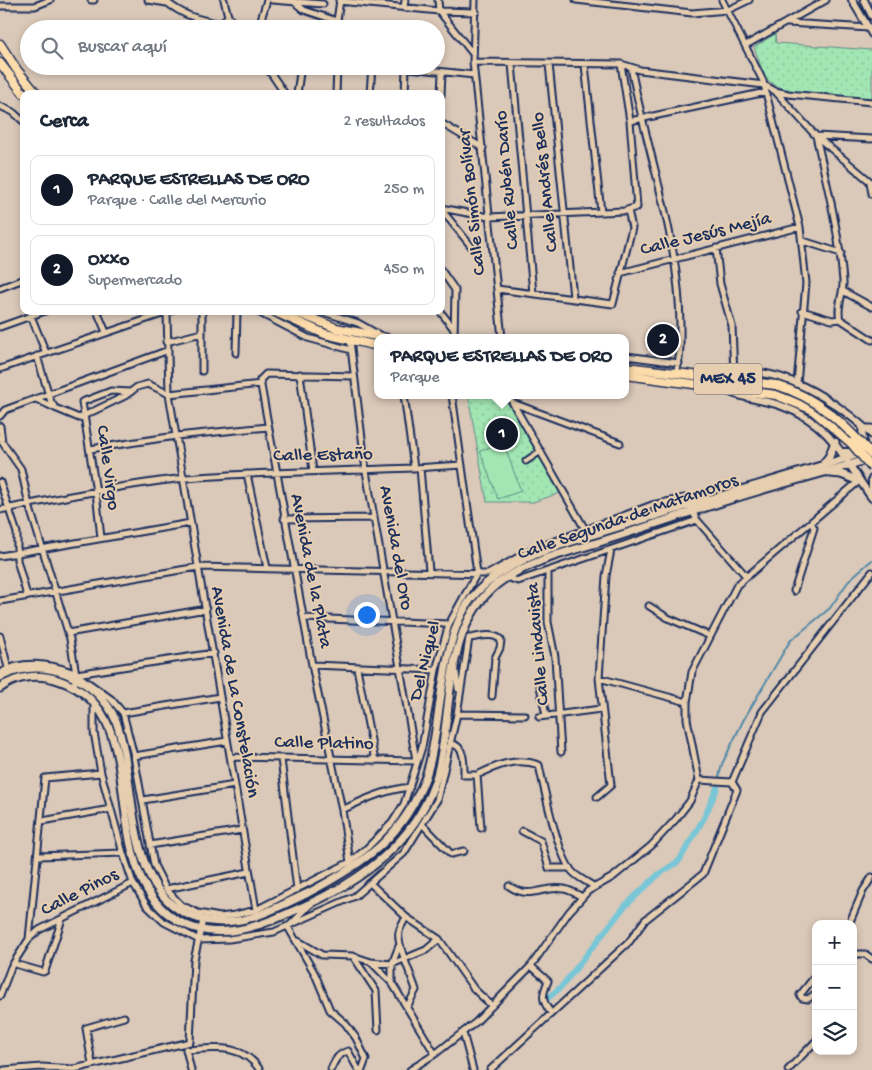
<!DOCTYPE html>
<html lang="es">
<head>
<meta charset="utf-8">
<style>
  body { margin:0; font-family:"Gochi Hand",sans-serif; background:#f6f6f7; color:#1f2937 }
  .controls { position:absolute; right:15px; bottom:15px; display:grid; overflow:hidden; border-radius:10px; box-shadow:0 2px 8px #0003 }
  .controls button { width:45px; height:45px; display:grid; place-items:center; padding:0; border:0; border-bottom:1px solid #e0e1e3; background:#fff; color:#1f2937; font:25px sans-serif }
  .you { position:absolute; left:366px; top:614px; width:18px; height:18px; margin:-12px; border:4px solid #fff; border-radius:50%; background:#1a73e8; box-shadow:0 0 0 8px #1a73e833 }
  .badge { display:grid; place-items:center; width:32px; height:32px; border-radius:50%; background:#111827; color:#fff; font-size:16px; font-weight:700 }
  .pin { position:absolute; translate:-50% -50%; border:2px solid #fff; box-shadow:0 1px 5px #0006 }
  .popup { position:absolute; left:374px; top:334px; width:255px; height:65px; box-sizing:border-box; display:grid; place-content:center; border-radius:10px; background:#fff; filter:drop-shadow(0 1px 4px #0005); font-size:16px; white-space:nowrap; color:#747a83 }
  .popup b { font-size:19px; color:#1f2937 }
  .popup::after { content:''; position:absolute; left:50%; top:100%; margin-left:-10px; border:10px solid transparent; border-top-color:#fff }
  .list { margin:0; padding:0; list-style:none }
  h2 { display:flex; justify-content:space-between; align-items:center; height:65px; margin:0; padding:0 20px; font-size:21px }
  h2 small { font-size:16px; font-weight:400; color:#747a83 }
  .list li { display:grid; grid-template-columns:32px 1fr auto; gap:15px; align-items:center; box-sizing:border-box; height:70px; margin:0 10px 10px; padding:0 10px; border:1px solid #e0e1e3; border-radius:10px }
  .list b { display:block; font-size:19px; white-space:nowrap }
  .list p { margin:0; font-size:16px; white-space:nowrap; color:#747a83 }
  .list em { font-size:16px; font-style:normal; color:#747a83 }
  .icon { flex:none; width:28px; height:28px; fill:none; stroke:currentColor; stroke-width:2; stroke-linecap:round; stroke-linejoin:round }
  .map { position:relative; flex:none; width:872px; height:1070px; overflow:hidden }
  .search { position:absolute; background:#fff; box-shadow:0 2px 8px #0003; left:20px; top:20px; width:425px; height:55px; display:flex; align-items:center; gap:12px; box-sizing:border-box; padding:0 18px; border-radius:28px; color:#747a83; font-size:19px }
  .panel { position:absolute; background:#fff; box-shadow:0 2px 8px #0003; left:20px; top:90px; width:425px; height:225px; border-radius:10px }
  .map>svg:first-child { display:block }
</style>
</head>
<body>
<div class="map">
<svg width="872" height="1070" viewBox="0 0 872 1070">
  <defs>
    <pattern id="grass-dots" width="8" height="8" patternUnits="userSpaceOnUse" patternTransform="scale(1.25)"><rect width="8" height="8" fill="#a2e7b3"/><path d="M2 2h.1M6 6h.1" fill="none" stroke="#8bc69c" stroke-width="1.8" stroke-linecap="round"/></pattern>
  </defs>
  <rect width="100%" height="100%" fill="#dac8b8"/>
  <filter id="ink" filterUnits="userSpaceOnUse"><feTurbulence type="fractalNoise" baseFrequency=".02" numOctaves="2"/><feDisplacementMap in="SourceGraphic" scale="10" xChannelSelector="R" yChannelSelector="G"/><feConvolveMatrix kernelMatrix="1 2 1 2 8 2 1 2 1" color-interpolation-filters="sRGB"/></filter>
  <g filter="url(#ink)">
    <path fill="url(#grass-dots)" stroke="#5e8b88" d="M 775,34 L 776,43 L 872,50 L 872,98 C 849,96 782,97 767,79 C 761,70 758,56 754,47 Z
      M 468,395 L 505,395 L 563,492 L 533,502 L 487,502 Z"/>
    <path fill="#a2e7b3" stroke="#5e8b88" d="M 503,442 L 521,491 L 498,499 L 480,451 Z"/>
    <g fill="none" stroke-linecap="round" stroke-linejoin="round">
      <path stroke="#538aa7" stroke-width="2" d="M 719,777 L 722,764 L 744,719 L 790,641 L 830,608 L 850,579 L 872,560"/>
      <path stroke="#79c6d7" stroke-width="6" d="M 547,999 L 562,986 L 625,906 L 659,874 L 679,861 L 704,818 L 717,788"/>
      <g stroke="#1b2f5e" stroke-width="9">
        <path id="minor" d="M 91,0 L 94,0
          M 148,0 L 167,3
          M 164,0 C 183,16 197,19 221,24 L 228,16
          M 224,0 L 228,16 L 238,29
          M 272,0 L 323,4
          M 438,0 L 439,11 L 473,54
          M 475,0 L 473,62 L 502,338
          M 576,0 L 692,13 L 728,10 L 749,0
          M 722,0 L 763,81 L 800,227 L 806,283 L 797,384
          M 293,1 L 304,10 L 337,21 L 340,0
          M 339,1 L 439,11 L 476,12
          M 0,6 L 35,6 L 50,0
          M 404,8 L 405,0
          M 788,23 L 869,28
          M 221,24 L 237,27
          M 258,29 L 267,0
          M 746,45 L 826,0
          M 473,62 L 621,64 L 640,70 L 764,85 L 775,91 L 788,94 L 872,102
          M 512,64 L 533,293
          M 549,64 L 573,297
          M 585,65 L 601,212
          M 266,66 L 285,94
          M 390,66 L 474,75
          M 631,67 C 647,153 679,236 680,324 C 680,340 681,357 676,373
          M 775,91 L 816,136 L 872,183
          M 297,94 L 301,66
          M 336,94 L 337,66
          M 370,94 L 372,66
          M 405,94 L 406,68
          M 441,95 L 442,73
          M 0,106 L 13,112 L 24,122
          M 630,121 L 766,92
          M 441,123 L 483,148
          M 870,182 L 872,194
          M 441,208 L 489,217 L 624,211 L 637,207 L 630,121 L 621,64
          M 441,209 L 475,251
          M 803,241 L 841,253
          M 716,248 L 720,284 L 732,326 L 734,375
          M 441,270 L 455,290 L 454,338
          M 620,273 L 800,227
          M 0,288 L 24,279
          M 497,289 L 613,304 L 632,228 L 628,210
          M 843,291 L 872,307
          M 97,311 L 106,332
          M 202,311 L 202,371
          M 256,311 L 308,338 L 351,350
          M 320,311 L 358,323 L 381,336
          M 440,311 L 453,328
          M 802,311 L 832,320 L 840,319 L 872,340
          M 167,313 L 169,394 L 256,910
          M 31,316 L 46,353
          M 840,319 C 836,308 844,293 843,281 C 839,232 827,184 816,136 L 872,139
          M 0,327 L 45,311
          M 350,340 L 366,471 L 416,760
          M 166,342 L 202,333
          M 236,353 L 237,311
          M 37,356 L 51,402 L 55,408 L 79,418 L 125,396 L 137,387 L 148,384 L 169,394 L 261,384
          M 626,356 L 679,363
          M 0,369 L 171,311
          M 300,374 L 313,471
          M 404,395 L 414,468
          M 508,395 L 586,531
          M 36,399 L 55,408
          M 513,403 L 620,443
          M 0,416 L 5,410 L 166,351
          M 0,426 L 2,442 L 21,469 L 29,505 L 70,639 L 76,674 L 111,699 L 123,713 L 134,756 L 154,865 L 166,889 L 181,905 L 198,913 L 220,917 L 235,915 L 256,910 L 350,862 L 365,850 L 392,823 L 404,804 L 422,747 L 436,670 L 449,624 L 477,573 L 452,395
          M 90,449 L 176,436 L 268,427
          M 526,461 L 541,451
          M 420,468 L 429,571
          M 247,474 L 267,568
          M 0,482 L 17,533 L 17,560 L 27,596
          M 691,509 L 697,520 L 746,576
          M 0,510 C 60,498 126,484 186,478 C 278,470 370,472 462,465
          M 284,519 L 374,518
          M 101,538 L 96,492 L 82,402 L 111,391 L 131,392
          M 0,556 L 191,523
          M 548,571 L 548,622 L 555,657 L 561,752
          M 506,577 L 518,581 L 697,520
          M 794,591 L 814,528 L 811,522
          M 0,601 L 198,567 L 488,574 L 531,550 L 652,505 L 685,498 L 704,499
          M 649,606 L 668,618 L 710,636
          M 304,618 L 449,624
          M 68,633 L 206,609
          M 0,636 L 8,668
          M 312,665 L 436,670
          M 455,665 L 458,689
          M 357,668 L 375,761
          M 0,673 C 21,660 49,663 72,672
          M 599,678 L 687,702
          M 74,686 L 76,674 L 214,653
          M 540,686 L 546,716
          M 94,704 L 94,732 L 101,773 L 123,853 L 133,883 L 147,906 L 164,922 L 199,940 L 229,939 L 274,932 L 355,896 L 404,853 L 437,800 L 457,714 L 469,638 C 479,637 493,632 501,640 L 500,648 L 495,658 L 492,696
          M 123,713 L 220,697
          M 457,714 L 525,715
          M 539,717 L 601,709
          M 451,744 C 465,745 464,764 464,775 L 477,775 L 481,828
          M 134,756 L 227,741
          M 231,757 L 416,761
          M 281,759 L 297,890
          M 101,773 L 45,778 L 29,939 L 39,930 L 133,883
          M 477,775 C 498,765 516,757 539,765 C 544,789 557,852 571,870 C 576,877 586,881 593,886
          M 699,780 L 732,782
          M 597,797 L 611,785 L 599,678 L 606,576 L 611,550
          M 143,800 L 235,785
          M 342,810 C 365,799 385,790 410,787
          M 42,821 L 111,809
          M 422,824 L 451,854 L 464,851
          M 522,831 L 541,841 L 549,868 L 570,868
          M 150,845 L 242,830
          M 38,856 L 123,853
          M 350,862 L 342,810 L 312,665 L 260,380 L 266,374 L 353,376
          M 371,884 L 406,917 L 439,939 L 474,989 L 492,1006
          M 509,886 C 531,901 542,885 564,889 C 570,890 577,894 582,897
          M 166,889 L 249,872
          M 311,904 L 288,927 L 315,974 L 330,1010 L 345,1023 L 356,1038 L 366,1059 L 362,1070 L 358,1069 L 348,1051 C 338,1054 335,1060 331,1069
          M 406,917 C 404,922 400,927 399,932 C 396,944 412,976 416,990 L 407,1007
          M 849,924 L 863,891 L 872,877
          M 298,941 L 322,955 L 353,956 L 371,962 L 392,983 L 435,1054
          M 853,954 L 865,954 L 872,959
          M 353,956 L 376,991 L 378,1030
          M 371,962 L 392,964 L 426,950 L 439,939
          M 15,964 L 43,972 L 45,971 L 62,919
          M 531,966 L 548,981 C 542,995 541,1000 551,1013
          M 816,975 L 800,995 L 802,998 L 808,999 L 816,993
          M 392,983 L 392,964 L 399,946
          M 0,996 L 11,967 L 29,939
          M 463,1033 L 473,1070
          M 186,1049 L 191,1070
          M 186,1050 C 215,1048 242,1043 260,1070
          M 92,1064 L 86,1028 L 124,1017
          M 4,1070 L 42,1067 L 74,1069 L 190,1042 L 194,960 L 203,920
          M 410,1070 L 435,1054 L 476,1022 L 531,966 L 569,912 L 588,891 L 613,877 L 651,846 L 676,819 L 690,801 L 699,780 L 687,719 L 687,702 L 692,672 L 737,585 L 859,481
          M 490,1070 L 629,942 L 645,920 L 703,874 L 737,790 L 732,782 L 762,712 L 872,572
          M 788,1070 L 816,1041"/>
      </g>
      <g stroke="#1b2f5e" stroke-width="10">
        <path id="tertiary" d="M 852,0 L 872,34
          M 864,0 L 872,16
          M 724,378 C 770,356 841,404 872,435
          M 723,389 C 740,399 764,399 782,406 C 833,424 843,459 872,498
          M 843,452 L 853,452 L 863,441 L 862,426
          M 872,479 L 872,493"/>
      </g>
      <g stroke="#1b2f5e" stroke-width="11">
        <path id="secondary" d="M 865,429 L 872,429
          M 824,463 L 829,457 L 835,442
          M 830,473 L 841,474 L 859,481
          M 0,677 C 22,666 44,665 67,674 C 88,683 107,699 116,721 C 138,780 122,892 194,917 C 213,924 232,923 250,918 C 270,912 289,902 308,893 C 363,864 404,837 426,776 C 436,747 437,713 443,683 C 448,652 455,613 479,590 C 518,552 578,540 628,524 C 707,499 786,478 865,452
          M 0,688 C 18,675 40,673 61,681 C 156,714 94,862 172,917 C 217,948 267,923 311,903 C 367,877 419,837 437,775 C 454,714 441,629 497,584 C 528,560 573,551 609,539 C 650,526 690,512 731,499 C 777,484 825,473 872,458"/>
      </g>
      <g stroke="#1b2f5e" stroke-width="11">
        <path id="primary" d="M 0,44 L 17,70 L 37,94
          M 0,63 L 24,94
          M 273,311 L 325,334 L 378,346
          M 293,311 L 336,328 L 386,338
          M 626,367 L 776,385
          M 626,375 L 776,395 L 811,409 L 851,443"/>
      </g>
      <use href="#minor" stroke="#e6ceae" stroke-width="5"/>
      <use href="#tertiary" stroke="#e6ceae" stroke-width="6"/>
      <use href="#secondary" stroke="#e6ceae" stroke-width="7"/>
      <use href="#primary" stroke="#fddcac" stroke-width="8"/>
      <g stroke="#1b2f5e" stroke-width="11" stroke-linecap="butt">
        <path id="primary-bridge" d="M 776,385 C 817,397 844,424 872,455
          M 851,443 L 872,468"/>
      </g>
      <use href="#primary-bridge" stroke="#fddcac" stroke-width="8"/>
    </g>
  </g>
  <g text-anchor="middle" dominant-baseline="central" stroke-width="4" stroke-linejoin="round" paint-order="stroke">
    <rect fill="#e6ceae" stroke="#585f76" stroke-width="1" x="694" y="363.5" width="68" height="31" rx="4"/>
    <g font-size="18" font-weight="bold" fill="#1b2f5e">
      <text x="728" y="379">MEX 45</text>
    </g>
    <g font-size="19" fill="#1b2f5e" stroke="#e6ceae">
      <text transform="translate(508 180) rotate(-95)">Calle Rubén Darío</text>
      <text transform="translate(546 182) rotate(-96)">Calle Andrés Bello</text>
      <text transform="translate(473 202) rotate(-96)">Calle Simón Bolívar</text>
      <text transform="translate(706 235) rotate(-14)">Calle Jesús Mejía</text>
      <text transform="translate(323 456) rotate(-1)">Calle Estaño</text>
      <text transform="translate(107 468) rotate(82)">Calle Virgo</text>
      <text transform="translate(628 518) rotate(-19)">Calle Segunda de Matamoros</text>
      <text transform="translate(395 548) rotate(80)">Avenida del Oro</text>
      <text transform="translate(310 571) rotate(79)">Avenida de la Plata</text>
      <text transform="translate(539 644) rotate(-95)">Calle Lindavista</text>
      <text transform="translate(426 661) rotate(-76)">Del Niquel</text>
      <text transform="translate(234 692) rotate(80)">Avenida de La Constelación</text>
      <text transform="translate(324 744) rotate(1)">Calle Platino</text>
      <text transform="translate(80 893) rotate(-27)">Calle Pinos</text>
    </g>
  </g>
</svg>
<div class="controls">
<button>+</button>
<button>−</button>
<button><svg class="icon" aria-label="layers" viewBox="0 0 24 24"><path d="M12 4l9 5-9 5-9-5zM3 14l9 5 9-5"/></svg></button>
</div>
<div class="you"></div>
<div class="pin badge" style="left:502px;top:434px">1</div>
<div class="popup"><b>PARQUE ESTRELLAS DE ORO</b>Parque</div>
<div class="pin badge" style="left:663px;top:340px">2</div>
<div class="search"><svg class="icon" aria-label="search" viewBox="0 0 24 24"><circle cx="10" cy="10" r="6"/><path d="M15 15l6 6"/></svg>Buscar aquí</div>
<section class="panel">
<h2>Cerca<small>2 resultados</small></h2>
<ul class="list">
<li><span class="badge">1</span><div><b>PARQUE ESTRELLAS DE ORO</b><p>Parque · Calle del Mercurio</p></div><em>250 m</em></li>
<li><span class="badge">2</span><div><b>Oxxo</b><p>Supermercado</p></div><em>450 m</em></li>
</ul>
</section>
</div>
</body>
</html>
